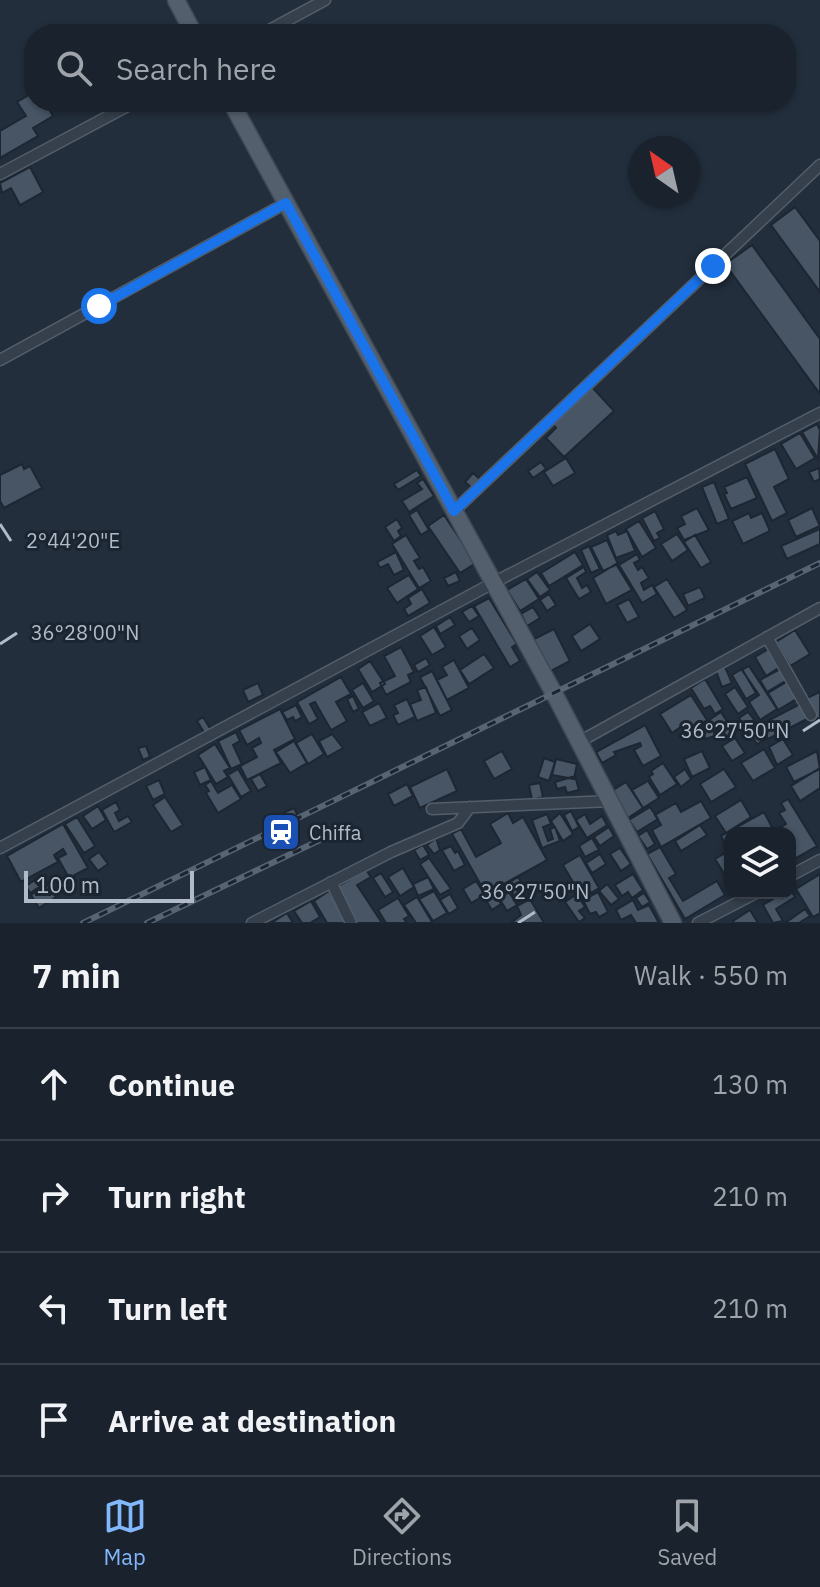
<!DOCTYPE html>
<html lang="en">
<head>
<meta charset="utf-8">
<style>
  body { margin:0; font-family:"IBM Plex Sans",sans-serif; background:#232a35; color:#f1f3f6 }
  .controls { position:absolute; right:24px; bottom:24px; display:grid; overflow:hidden; border-radius:16px; box-shadow:0 2px 6px #0004 }
  .controls button { width:72px; height:72px; display:grid; place-items:center; padding:0; border:0; border-bottom:2px solid #383f49; background:#1a222d; color:#f1f3f6; font:40px sans-serif }
  .compass { position:absolute; left:628px; top:136px; width:72px; height:72px; border-radius:50%; background:#1a222d; box-shadow:0 2px 6px #0004; rotate:326deg }
  .scale { position:absolute; left:24px; bottom:20px; width:170px; box-sizing:border-box; padding-left:8px; border:4px solid #b1bbc8; border-top:0; font-size:22px; line-height:28px; white-space:nowrap; color:#b1bbc8; -webkit-text-stroke:6px #1b2531; paint-order:stroke }
  .stop { position:absolute; width:24px; height:24px; margin:-18px; border:6px solid #1a73e8; border-radius:50%; background:#fff }
  .stop.end { background:#1a73e8; border-color:#fff; box-shadow:0 2px 8px #0008 }
  .list { margin:0; padding:0; list-style:none }
  h2 { display:flex; justify-content:space-between; align-items:center; height:104px; margin:0; padding:0 32px; font-size:34px }
  h2 small { font-size:26px; font-weight:400; color:#9fa4aa }
  .list li { display:grid; grid-template-columns:52px 1fr auto; gap:24px; align-items:center; box-sizing:border-box; height:112px; padding:0 32px; border-top:2px solid #383f49 }
  .list b { display:block; font-size:30px; white-space:nowrap }
  .list em { font-size:26px; font-style:normal; color:#9fa4aa }
  .icon { flex:none; width:44px; height:44px; fill:none; stroke:currentColor; stroke-width:2; stroke-linecap:round; stroke-linejoin:round }
  .map { position:relative; flex:none; width:820px; height:923px; overflow:hidden }
  .search { position:absolute; background:#1a222d; box-shadow:0 2px 6px #0004; left:24px; right:24px; top:24px; height:88px; display:flex; align-items:center; gap:20px; box-sizing:border-box; padding:0 28px; border-radius:32px; color:#9fa4aa; font-size:30px }
  .sheet { height:552px; background:#1a222d }
  nav { display:flex; justify-content:space-around; align-items:center; box-sizing:border-box; height:112px; border-top:2px solid #383f49; background:#1a222d; font-size:22px; color:#9fa4aa }
  nav a { display:grid; justify-items:center; gap:4px }
  nav .on { color:#82b7fc }
  .map>svg:first-child { display:block }
</style>
</head>
<body>
<div class="map">
<svg width="820" height="923" viewBox="0 0 820 923">
  <rect width="100%" height="100%" fill="#222e3c"/>
  <path fill="#475565" stroke="#1d2733" stroke-width="2" d="M 34,92 L 34,102 L 45,102 L 53,116 L 33,128 L 38,136 L 0,158 L 0,131 L 26,116 L 17,102 Z
    M 30,167 L 43,192 L 20,205 L 11,188 L 2,193 L 0,183 Z
    M 795,207 L 820,241 L 820,292 L 771,225 Z
    M 752,245 L 820,339 L 820,394 L 725,264 Z
    M 592,387 L 614,411 L 564,457 L 546,438 L 556,428 L 553,424 Z
    M 817,424 L 820,430 L 818,459 L 802,432 Z
    M 800,433 L 815,458 L 796,469 L 781,444 Z
    M 775,449 L 789,479 L 774,487 L 787,513 L 772,521 L 745,464 Z
    M 566,458 L 575,473 L 553,486 L 544,472 Z
    M 541,462 L 546,469 L 533,478 L 528,471 Z
    M 22,464 L 24,469 L 30,466 L 42,488 L 4,508 L 0,501 L 0,475 Z
    M 819,468 L 820,479 L 814,482 L 809,472 Z
    M 417,470 L 421,476 L 398,490 L 394,484 Z
    M 473,473 L 482,481 L 474,490 L 465,482 Z
    M 747,477 L 757,498 L 731,509 L 724,494 L 727,493 L 724,487 Z
    M 423,479 L 434,496 L 409,512 L 402,501 L 422,489 L 417,483 Z
    M 714,482 L 729,519 L 717,524 L 702,487 Z
    M 697,508 L 709,530 L 684,540 L 677,528 L 685,524 L 681,516 Z
    M 812,508 L 820,526 L 796,537 L 788,520 Z
    M 417,510 L 429,530 L 421,535 L 409,515 Z
    M 655,511 L 664,529 L 657,533 L 660,538 L 654,541 L 642,518 Z
    M 749,513 L 751,518 L 762,513 L 770,531 L 743,544 L 732,521 Z
    M 444,515 L 476,563 L 460,573 L 428,526 Z
    M 397,519 L 402,528 L 398,531 L 401,536 L 394,541 L 385,527 Z
    M 639,521 L 656,548 L 642,557 L 626,529 Z
    M 820,529 L 820,544 L 787,559 L 781,546 Z
    M 616,531 L 618,535 L 627,531 L 635,551 L 616,558 L 607,535 Z
    M 677,534 L 688,550 L 672,561 L 661,544 Z
    M 406,535 L 420,558 L 414,561 L 419,569 L 423,567 L 431,581 L 419,588 L 392,544 Z
    M 695,535 L 711,562 L 701,568 L 684,542 Z
    M 607,540 L 618,564 L 603,571 L 591,547 Z
    M 589,546 L 600,569 L 591,573 L 581,550 Z
    M 396,552 L 404,570 L 394,575 L 388,564 L 380,568 L 377,562 Z
    M 575,552 L 583,565 L 549,586 L 541,573 Z
    M 637,554 L 640,560 L 634,563 L 638,570 L 642,567 L 649,578 L 641,583 L 644,590 L 652,585 L 657,594 L 642,603 L 619,565 Z
    M 616,564 L 632,590 L 606,604 L 593,578 Z
    M 584,567 L 586,572 L 577,578 L 582,588 L 587,585 L 591,592 L 579,599 L 566,578 Z
    M 456,572 L 460,581 L 448,586 L 444,578 Z
    M 537,572 L 550,590 L 540,597 L 527,579 Z
    M 409,575 L 418,589 L 397,603 L 387,588 Z
    M 526,579 L 539,599 L 520,611 L 507,590 Z
    M 667,579 L 687,610 L 674,618 L 654,587 Z
    M 700,587 L 705,598 L 688,606 L 683,594 Z
    M 422,589 L 430,603 L 408,616 L 404,609 L 411,604 L 408,598 Z
    M 549,594 L 556,605 L 547,611 L 540,600 Z
    M 489,598 L 517,644 L 512,647 L 520,661 L 510,667 L 474,606 Z
    M 629,599 L 639,617 L 627,623 L 617,605 Z
    M 472,606 L 479,616 L 469,622 L 462,612 Z
    M 533,607 L 540,618 L 527,626 L 521,614 Z
    M 450,617 L 455,625 L 440,634 L 436,626 Z
    M 590,624 L 600,639 L 581,651 L 572,636 Z
    M 434,627 L 446,647 L 432,655 L 420,636 Z
    M 472,628 L 480,640 L 467,649 L 459,636 Z
    M 554,629 L 570,661 L 549,672 L 532,640 Z
    M 795,630 L 810,654 L 790,666 L 776,642 Z
    M 401,647 L 414,672 L 408,675 L 411,682 L 386,695 L 380,683 L 395,676 L 384,656 Z
    M 772,647 L 798,698 L 778,710 L 768,693 L 788,681 L 780,667 L 766,676 L 755,657 Z
    M 484,654 L 494,668 L 469,684 L 460,670 Z
    M 426,658 L 430,665 L 418,672 L 414,665 Z
    M 454,660 L 469,688 L 447,700 L 437,680 L 447,675 L 442,667 Z
    M 370,661 L 385,684 L 372,692 L 358,669 Z
    M 749,666 L 777,709 L 760,720 L 749,702 L 759,695 L 742,670 Z
    M 725,667 L 732,683 L 722,687 L 716,671 Z
    M 742,669 L 756,693 L 746,699 L 732,675 Z
    M 780,669 L 787,680 L 767,692 L 760,680 Z
    M 432,671 L 452,710 L 440,716 L 420,677 Z
    M 341,677 L 351,694 L 336,702 L 347,721 L 331,730 L 315,702 L 310,704 L 318,719 L 309,724 L 297,702 Z
    M 705,679 L 723,709 L 715,714 L 710,706 L 704,709 L 691,688 Z
    M 258,683 L 263,695 L 248,702 L 243,690 Z
    M 363,683 L 374,701 L 363,708 L 352,690 Z
    M 426,687 L 436,713 L 417,721 L 410,704 L 421,700 L 417,690 Z
    M 735,687 L 748,707 L 738,714 L 725,694 Z
    M 820,692 L 820,717 L 815,720 L 805,699 Z
    M 691,695 L 707,720 L 690,732 L 685,724 L 672,733 L 660,714 Z
    M 353,696 L 359,709 L 353,712 L 347,699 Z
    M 407,699 L 415,717 L 398,725 L 393,715 L 398,713 L 394,705 Z
    M 379,703 L 387,718 L 370,726 L 362,712 Z
    M 800,704 L 809,718 L 768,739 L 760,725 Z
    M 296,705 L 302,717 L 295,721 L 293,717 L 287,720 L 282,712 Z
    M 280,709 L 295,739 L 274,750 L 281,763 L 247,780 L 240,766 L 257,757 L 252,748 L 261,743 L 259,738 L 247,745 L 239,730 Z
    M 721,712 L 728,723 L 716,731 L 709,720 Z
    M 748,712 L 759,726 L 750,733 L 739,718 Z
    M 203,717 L 211,730 L 205,734 L 197,721 Z
    M 645,725 L 661,756 L 643,766 L 634,750 L 641,746 L 640,743 L 614,752 L 616,755 L 602,763 L 596,752 Z
    M 712,726 L 715,736 L 705,739 L 702,730 Z
    M 729,727 L 733,734 L 722,740 L 718,734 Z
    M 761,729 L 766,739 L 757,744 L 751,735 Z
    M 236,732 L 240,741 L 233,745 L 242,764 L 231,769 L 218,741 Z
    M 312,734 L 324,754 L 308,764 L 296,743 Z
    M 332,734 L 343,748 L 327,757 L 319,741 Z
    M 735,738 L 745,753 L 732,761 L 722,746 Z
    M 783,739 L 793,755 L 777,765 L 769,747 Z
    M 294,741 L 307,763 L 290,773 L 276,752 Z
    M 215,744 L 230,768 L 224,771 L 228,777 L 216,784 L 198,755 Z
    M 146,746 L 150,757 L 143,760 L 138,748 Z
    M 764,749 L 775,768 L 753,781 L 741,763 Z
    M 502,751 L 512,769 L 494,779 L 484,761 Z
    M 702,751 L 710,768 L 692,777 L 684,759 Z
    M 817,751 L 820,769 L 794,782 L 786,767 Z
    M 544,758 L 555,762 L 549,781 L 538,777 Z
    M 556,759 L 577,764 L 574,779 L 552,775 Z
    M 663,763 L 677,784 L 660,795 L 649,777 L 653,774 L 651,771 Z
    M 205,767 L 211,780 L 200,785 L 194,772 Z
    M 820,768 L 820,788 L 800,801 L 791,786 Z
    M 238,769 L 251,791 L 241,797 L 228,775 Z
    M 447,769 L 457,791 L 420,808 L 410,787 Z
    M 685,769 L 691,779 L 681,787 L 674,777 Z
    M 724,769 L 736,787 L 711,802 L 700,784 Z
    M 260,774 L 267,786 L 258,791 L 251,779 Z
    M 575,776 L 579,790 L 567,793 L 565,787 L 557,789 L 555,782 Z
    M 159,780 L 165,794 L 153,800 L 146,786 Z
    M 211,781 L 218,793 L 232,785 L 241,799 L 218,813 L 206,793 L 209,791 L 205,785 Z
    M 648,781 L 659,798 L 643,808 L 632,790 Z
    M 626,782 L 643,808 L 628,818 L 610,792 Z
    M 540,783 L 543,797 L 532,800 L 529,785 Z
    M 407,784 L 413,796 L 394,806 L 388,794 Z
    M 165,797 L 183,825 L 171,832 L 153,805 Z
    M 788,799 L 817,846 L 796,858 L 790,849 L 790,833 L 780,833 L 778,829 L 786,824 L 779,813 L 785,810 L 781,803 Z
    M 741,800 L 751,817 L 726,833 L 715,816 Z
    M 701,801 L 711,818 L 661,847 L 652,830 L 661,825 L 655,815 L 676,803 L 681,812 Z
    M 116,802 L 120,810 L 115,813 L 119,821 L 128,816 L 132,822 L 114,832 L 102,810 Z
    M 98,806 L 106,820 L 92,829 L 83,816 Z
    M 650,807 L 658,819 L 637,832 L 629,820 Z
    M 294,808 L 298,816 L 276,827 L 272,818 Z
    M 571,811 L 579,827 L 572,831 L 564,815 Z
    M 764,812 L 775,833 L 730,833 L 730,852 L 721,836 Z
    M 508,813 L 513,823 L 523,817 L 547,860 L 486,894 L 452,834 L 461,829 L 476,857 L 501,843 L 490,824 Z
    M 560,813 L 573,834 L 563,841 L 551,821 Z
    M 547,814 L 551,824 L 543,827 L 548,841 L 553,839 L 550,829 L 555,827 L 560,841 L 542,848 L 532,820 Z
    M 585,814 L 590,824 L 602,816 L 607,825 L 587,838 L 576,820 Z
    M 77,817 L 95,846 L 84,853 L 65,824 Z
    M 63,824 L 88,868 L 69,878 L 58,858 L 66,854 L 63,849 L 54,855 L 58,862 L 21,882 L 7,856 Z
    M 700,825 L 707,835 L 681,851 L 675,841 Z
    M 609,827 L 614,836 L 600,846 L 594,837 Z
    M 647,830 L 655,844 L 647,849 L 638,836 Z
    M 436,838 L 440,850 L 434,854 L 427,845 Z
    M 592,838 L 599,850 L 585,857 L 579,846 Z
    M 423,845 L 429,855 L 420,860 L 414,850 Z
    M 451,846 L 455,853 L 458,851 L 465,865 L 454,871 L 442,850 Z
    M 660,847 L 676,874 L 669,878 L 683,901 L 717,881 L 725,895 L 685,919 L 647,854 Z
    M 620,848 L 631,864 L 621,871 L 610,854 Z
    M 99,852 L 108,864 L 98,871 L 89,859 Z
    M 727,852 L 730,858 L 730,883 L 715,859 Z
    M 600,854 L 606,864 L 592,873 L 586,863 Z
    M 580,855 L 599,888 L 591,893 L 589,889 L 580,894 L 563,865 Z
    M 429,858 L 451,889 L 440,895 L 420,864 Z
    M 403,868 L 414,887 L 400,896 L 388,877 Z
    M 366,870 L 371,877 L 357,885 L 382,923 L 356,923 L 335,888 Z
    M 381,873 L 393,892 L 385,897 L 373,878 Z
    M 633,874 L 643,890 L 632,898 L 628,892 L 622,896 L 615,885 Z
    M 820,874 L 820,913 L 813,917 L 796,889 Z
    M 42,875 L 47,882 L 30,893 L 26,886 Z
    M 428,877 L 434,889 L 418,896 L 413,884 Z
    M 518,877 L 528,892 L 516,899 L 507,884 Z
    M 476,881 L 485,895 L 471,903 L 463,889 Z
    M 47,884 L 56,897 L 39,908 L 31,895 Z
    M 607,884 L 619,899 L 611,905 L 599,891 Z
    M 790,888 L 795,897 L 776,909 L 783,921 L 773,923 L 763,905 L 783,893 L 790,893 Z
    M 329,891 L 348,923 L 327,923 L 314,901 Z
    M 434,891 L 447,913 L 433,921 L 419,899 Z
    M 509,892 L 517,905 L 507,911 L 499,898 Z
    M 598,892 L 608,912 L 599,917 L 596,912 L 590,914 L 583,900 Z
    M 644,893 L 650,902 L 642,907 L 636,898 Z
    M 450,894 L 458,908 L 449,914 L 440,900 Z
    M 495,894 L 501,904 L 492,910 L 485,899 Z
    M 577,894 L 585,907 L 579,911 L 585,918 L 579,922 L 565,902 Z
    M 417,897 L 432,922 L 430,923 L 416,923 L 404,905 Z
    M 398,898 L 409,916 L 404,919 L 407,923 L 386,923 L 378,910 Z
    M 530,899 L 544,923 L 511,923 L 521,915 L 517,906 Z
    M 633,900 L 638,910 L 649,905 L 659,923 L 636,923 L 631,915 L 621,920 L 616,910 Z
    M 311,901 L 320,917 L 310,923 L 302,923 L 294,911 Z
    M 805,909 L 810,916 L 799,923 L 785,923 Z
    M 750,910 L 758,923 L 734,923 L 733,921 Z
    M 287,913 L 293,923 L 271,923 Z"/>
  <g fill="none" stroke-linecap="round" stroke-linejoin="round">
    <g stroke="#545e6a" stroke-width="13">
      <path id="street" d="M 262,34 L 325,0
        M 0,174 L 135,102
        M 0,360 L 286,203
        M 454,511 L 820,165
        M 767,637 L 811,715
        M 579,742 L 820,608
        M 432,809 L 611,801
        M 0,848 L 493,583 L 820,413
        M 790,876 L 820,860
        M 331,882 L 351,923
        M 252,923 L 391,852 L 458,823 L 470,807
        M 698,923 L 756,893"/>
    </g>
    <g stroke="#3f4955" stroke-width="19">
      <path id="primary" d="M 176,0 L 194,34
        M 231,102 L 557,699 L 673,923"/>
    </g>
    <use href="#street" stroke="#35404c" stroke-width="10"/>
    <use href="#primary" stroke="#535f6c" stroke-width="16"/>
    <g stroke="#576474" stroke-width="6">
      <path id="rail" d="M 83,923 L 820,563
        M 147,923 L 345,828"/>
    </g>
    <use href="#rail" stroke="#1b2531" stroke-width="3" stroke-dasharray="9" stroke-linecap="butt"/>
  </g>
  <g fill="none" stroke-linecap="round" stroke-linejoin="round">
    <path stroke="#1a73e8" stroke-width="10" d="M 99,306 L 286,203 L 454,511 L 713,266"/>
  </g>
  <path fill="none" stroke="#b1bbc8" stroke-width="3" d="M 0,524 L 11,541M 0,644 L 17,633M 803,731 L 820,720M 518,923 L 535,912"/>
  <defs>
    <g id="station-square" transform="scale(2)"><rect x="-9" y="-9" width="18" height="18" rx="4" fill="#1a4fb4" stroke="#1b2531"/><path d="M-3-6H3Q5-6 5-4V2Q5 4 3 4L4.5 6H3L1.5 4h-3L-3 6H-4.5L-3 4Q-5 4-5 2V-4Q-5-6-3-6ZM-3.5-4v3h7v-3ZM-3.5 1v1.5H-2V1ZM2 1v1.5H3.5V1Z" fill="#fff"/></g>
  </defs>
  <g fill-rule="evenodd">
    <use href="#station-square" x="281" y="832"/>
  </g>
  <g text-anchor="middle" dominant-baseline="central" stroke-width="6" stroke-linejoin="round" paint-order="stroke">
    <g font-size="20" fill="#b1bbc8" stroke="#1b2531" text-anchor="start">
      <text x="309" y="832">Chiffa</text>
    </g>
  </g>
  <g font-size="20" text-anchor="middle" fill="#b1bbc8" stroke="#1b2531" stroke-width="6" stroke-linejoin="round" paint-order="stroke">
    <text x="73" y="548">2°44'20"E</text>
    <text x="85" y="640">36°28'00"N</text>
    <text x="735" y="738">36°27'50"N</text>
    <text x="535" y="899">36°27'50"N</text>
  </g>
</svg>
<div class="controls">
<button><svg class="icon" aria-label="layers" viewBox="0 0 24 24"><path d="M12 4l9 5-9 5-9-5zM3 14l9 5 9-5"/></svg></button>
</div>
<svg class="compass" viewBox="-18 -18 36 36"><path d="M0-13l5 13h-10z" fill="#e53935"/><path d="M0 13l5-13h-10z" fill="#9fa4aa"/></svg>
<div class="scale">100 m</div>
<div class="stop" style="left:99px;top:306px"></div>
<div class="stop end" style="left:713px;top:266px"></div>
<div class="search"><svg class="icon" aria-label="search" viewBox="0 0 24 24"><circle cx="10" cy="10" r="6"/><path d="M15 15l6 6"/></svg>Search here</div>
</div>
<section class="sheet">
<h2>7 min<small>Walk · 550 m</small></h2>
<ul class="list">
<li><svg class="icon" aria-label="ahead" viewBox="0 0 24 24"><path d="M12 20V5M6 11l6-6 6 6"/></svg><div><b>Continue</b></div><em>130 m</em></li>
<li><svg class="icon" aria-label="right" viewBox="0 0 24 24"><path d="M7 20v-9h11M14 6l5 5-5 5"/></svg><div><b>Turn right</b></div><em>210 m</em></li>
<li><svg class="icon" aria-label="left" viewBox="0 0 24 24"><path d="M17 20v-9H6M10 6l-5 5 5 5"/></svg><div><b>Turn left</b></div><em>210 m</em></li>
<li><svg class="icon" aria-label="arrive" viewBox="0 0 24 24"><path d="M6 21V4h12l-3 4 3 4H6"/></svg><div><b>Arrive at destination</b></div></li>
</ul>
</section>
<nav>
<a class="on"><svg class="icon" aria-label="map" viewBox="0 0 24 24"><path d="M3 6l6-2 6 2 6-2v14l-6 2-6-2-6 2zM9 4v14M15 6v14"/></svg>Map</a>
<a><svg class="icon" aria-label="directions" viewBox="0 0 24 24"><path d="M12 3l9 9-9 9-9-9zM9 14v-3h6M13 9l2 2-2 2"/></svg>Directions</a>
<a><svg class="icon" aria-label="saved" viewBox="0 0 24 24"><path d="M7 4h10v16l-5-4-5 4z"/></svg>Saved</a>
</nav>
</body>
</html>
